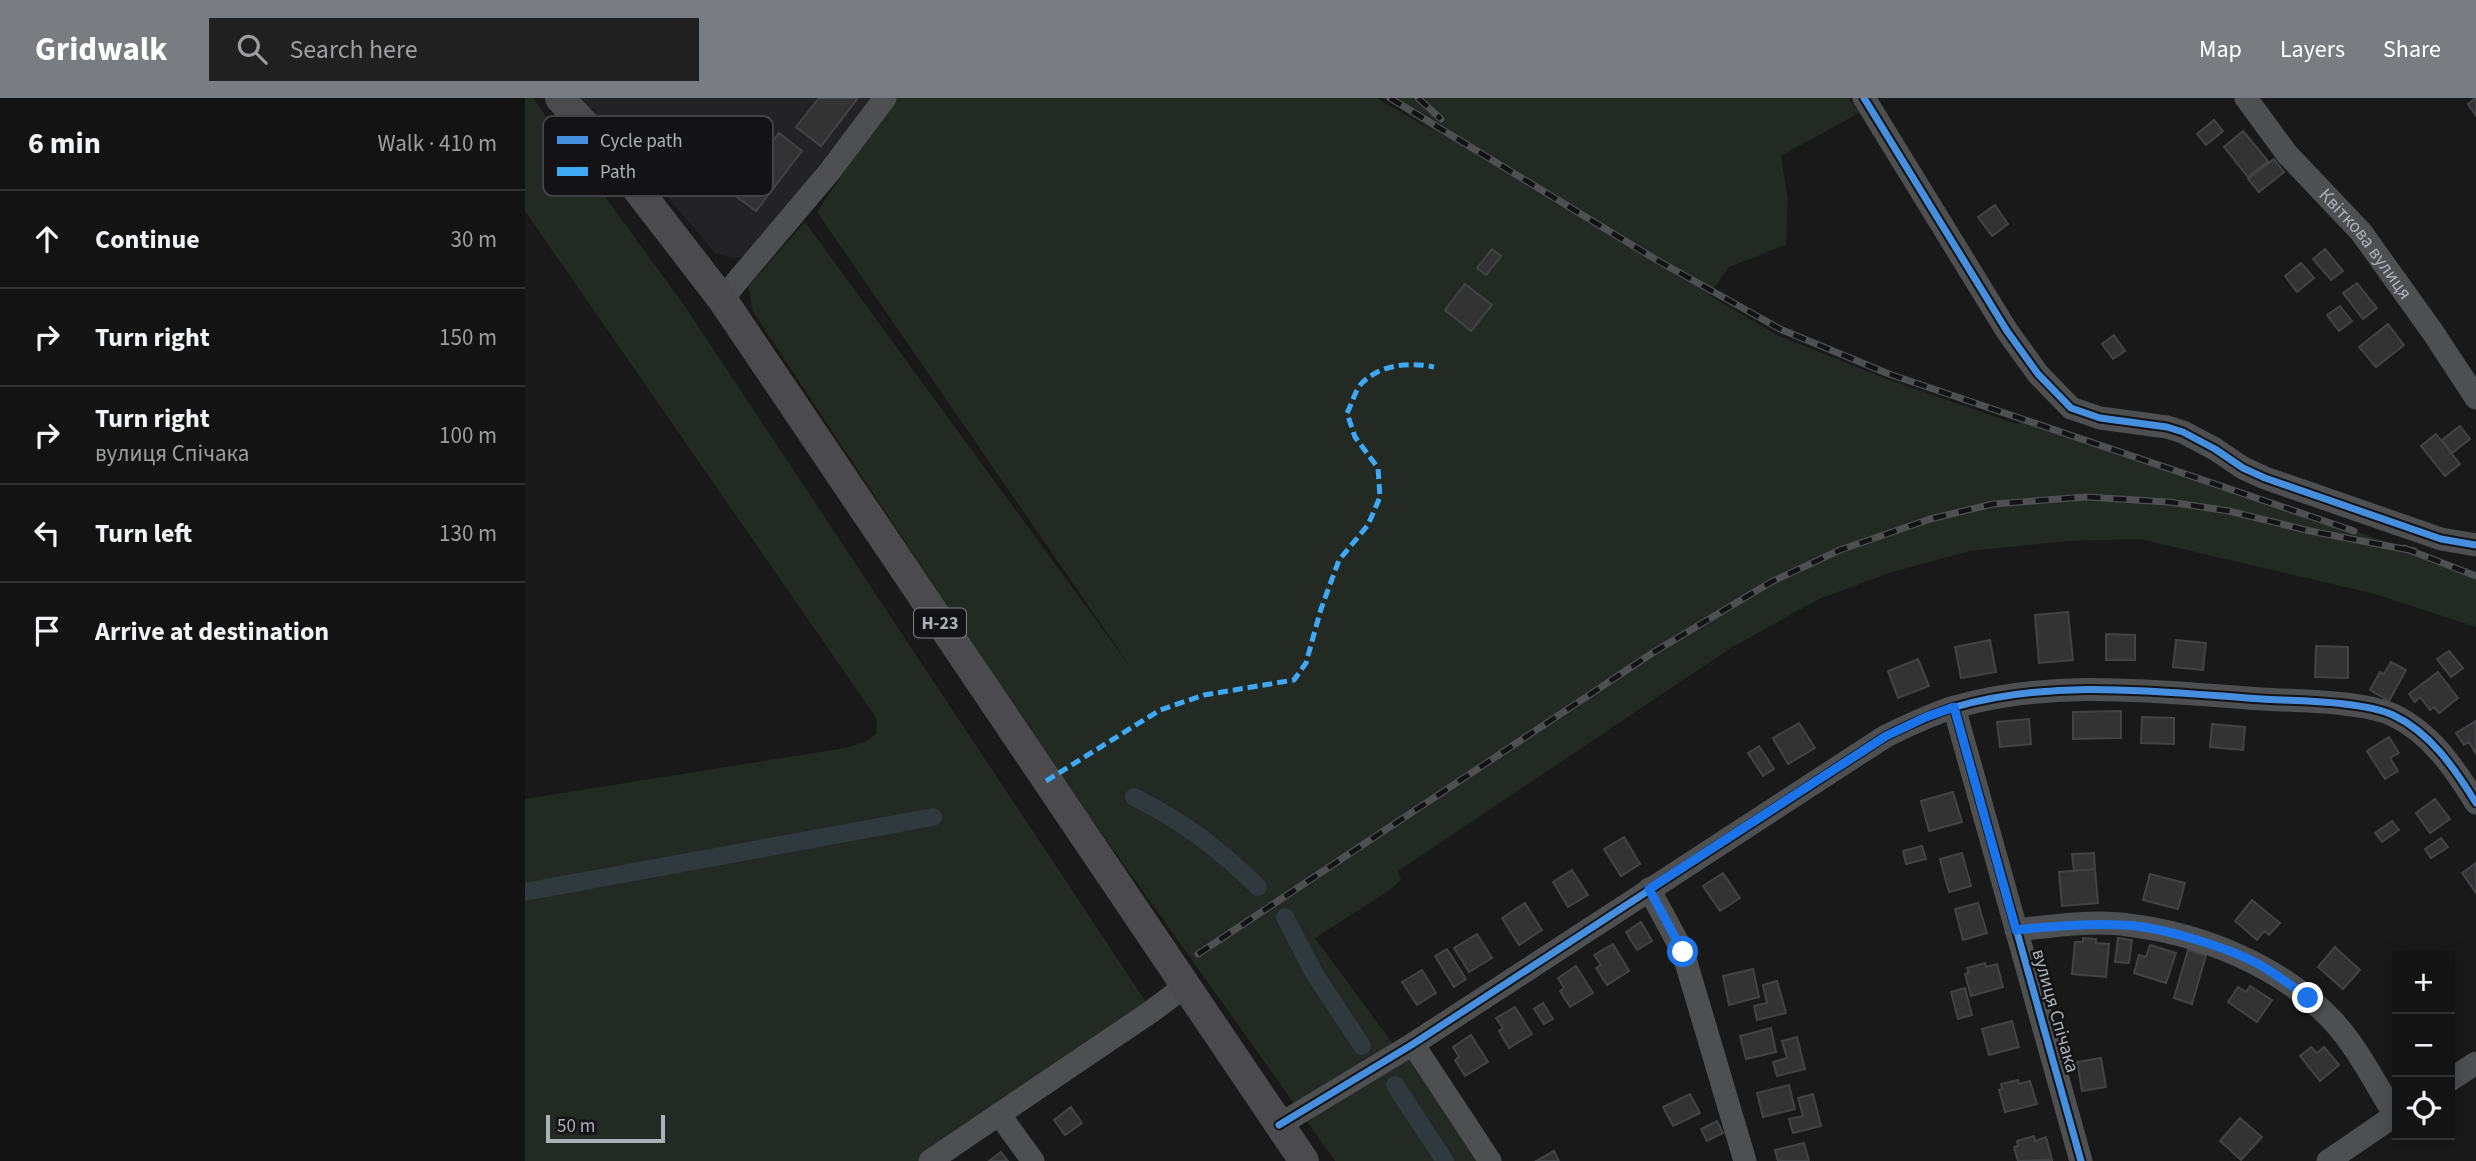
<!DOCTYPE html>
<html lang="en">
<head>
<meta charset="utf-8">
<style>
  body { margin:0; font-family:"Source Sans 3",sans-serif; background:#202021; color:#f1f3f6 }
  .controls { position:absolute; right:21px; bottom:21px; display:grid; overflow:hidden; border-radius:0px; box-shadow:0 4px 18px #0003 }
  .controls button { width:63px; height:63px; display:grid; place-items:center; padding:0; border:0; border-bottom:2px solid #323233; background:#131313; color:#f1f3f6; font:35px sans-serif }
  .scale { position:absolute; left:21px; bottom:18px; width:119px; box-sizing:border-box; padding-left:7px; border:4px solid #acb1b8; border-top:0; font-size:19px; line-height:24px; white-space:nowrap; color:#acb1b8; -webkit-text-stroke:5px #131315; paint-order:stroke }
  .stop { position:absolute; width:21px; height:21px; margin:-16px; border:5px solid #1a73e8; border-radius:50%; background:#fff }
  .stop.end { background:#1a73e8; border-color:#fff; box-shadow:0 2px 7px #0008 }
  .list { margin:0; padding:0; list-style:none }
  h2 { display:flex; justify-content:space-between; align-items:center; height:91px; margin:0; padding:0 28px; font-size:30px }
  h2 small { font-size:23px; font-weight:400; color:#9d9ea0 }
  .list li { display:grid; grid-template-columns:46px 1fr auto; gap:21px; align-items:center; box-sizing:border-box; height:98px; padding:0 28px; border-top:2px solid #323233 }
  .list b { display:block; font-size:26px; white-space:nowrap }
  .list p { margin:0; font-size:23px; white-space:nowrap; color:#9d9ea0 }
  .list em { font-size:23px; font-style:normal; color:#9d9ea0 }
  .icon { flex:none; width:38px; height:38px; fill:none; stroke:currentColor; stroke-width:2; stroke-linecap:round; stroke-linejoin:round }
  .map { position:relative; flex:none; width:1951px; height:1063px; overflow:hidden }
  header { display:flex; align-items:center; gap:42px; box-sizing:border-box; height:98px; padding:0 35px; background:#797c80; color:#fff }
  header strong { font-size:33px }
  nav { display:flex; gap:38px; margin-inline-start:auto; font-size:24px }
  .search { width:490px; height:63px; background:#202021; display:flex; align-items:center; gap:18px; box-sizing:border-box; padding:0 24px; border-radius:0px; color:#9d9ea0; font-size:26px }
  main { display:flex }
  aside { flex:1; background:#131313 }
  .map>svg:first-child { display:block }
</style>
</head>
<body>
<header>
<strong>Gridwalk</strong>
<div class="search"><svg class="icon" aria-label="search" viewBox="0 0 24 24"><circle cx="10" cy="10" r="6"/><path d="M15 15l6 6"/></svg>Search here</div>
<nav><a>Map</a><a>Layers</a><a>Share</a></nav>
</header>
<main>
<aside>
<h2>6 min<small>Walk · 410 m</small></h2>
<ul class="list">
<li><svg class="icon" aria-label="ahead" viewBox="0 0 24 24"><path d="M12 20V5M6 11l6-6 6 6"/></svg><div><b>Continue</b></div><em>30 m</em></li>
<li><svg class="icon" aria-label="right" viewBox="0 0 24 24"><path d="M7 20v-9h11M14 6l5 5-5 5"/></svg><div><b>Turn right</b></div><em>150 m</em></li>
<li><svg class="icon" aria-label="right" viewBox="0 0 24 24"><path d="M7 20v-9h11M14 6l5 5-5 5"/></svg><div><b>Turn right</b><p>вулиця Спічака</p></div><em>100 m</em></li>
<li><svg class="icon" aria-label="left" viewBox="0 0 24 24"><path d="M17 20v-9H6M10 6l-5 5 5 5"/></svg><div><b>Turn left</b></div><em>130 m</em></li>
<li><svg class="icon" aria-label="arrive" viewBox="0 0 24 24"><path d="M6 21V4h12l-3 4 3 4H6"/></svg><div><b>Arrive at destination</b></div></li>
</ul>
</aside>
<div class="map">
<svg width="1951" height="1063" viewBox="0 0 1951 1063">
  <rect width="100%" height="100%" fill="#191919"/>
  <path fill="#232325" d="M 57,0 L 348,0 L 220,158 L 208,160 L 190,155 Z"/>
  <path fill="#232923" d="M 0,0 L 8,0 L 159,207 L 627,913 L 405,1063 L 0,1063 L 0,701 L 320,650 L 340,644 L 351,636 L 352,621 L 0,113 Z
    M 369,0 L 852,0 L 917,38 L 858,0 L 1324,0 L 1334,15 L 1256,58 L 1263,101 L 1261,147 L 1204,169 L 1184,197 L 1252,237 L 1362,281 L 1492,326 L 1501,323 L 1889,453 L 1951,478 L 1951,529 L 1850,496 L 1615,441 L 1543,443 L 1445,453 L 1364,475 L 1294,501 L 1206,550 L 873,773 L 876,782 L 865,792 L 790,840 L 874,954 L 888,946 L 966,1063 L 810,1063 L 528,667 L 228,214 L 223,189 L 280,124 L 609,574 L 292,114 Z"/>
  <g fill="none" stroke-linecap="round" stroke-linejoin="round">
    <path stroke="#30393e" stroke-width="18" d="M 609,699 C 659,724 693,750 733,789
      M 0,794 L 408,719
      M 760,819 L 789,875 L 837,948
      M 870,987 L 920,1063"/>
  </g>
  <path fill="#333334" stroke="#424345" stroke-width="2" d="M 294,0 L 333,0 L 296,48 L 271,29 Z
    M 1951,0 L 1951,18 L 1943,6 Z
    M 1689,22 L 1698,33 L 1681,47 L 1672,36 Z
    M 1718,33 L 1743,63 L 1723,79 L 1699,49 Z
    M 254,35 L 277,53 L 231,113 L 208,96 Z
    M 1749,61 L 1759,74 L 1734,94 L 1723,81 Z
    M 1470,107 L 1483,126 L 1467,138 L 1453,119 Z
    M 967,151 L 976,158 L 961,177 L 952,170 Z
    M 1800,151 L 1818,173 L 1806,182 L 1788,161 Z
    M 1776,165 L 1789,180 L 1772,194 L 1760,178 Z
    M 1832,185 L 1852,210 L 1838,221 L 1818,195 Z
    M 940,186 L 967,207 L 946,233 L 920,212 Z
    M 1815,208 L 1827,223 L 1814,233 L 1802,217 Z
    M 1863,226 L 1879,247 L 1851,269 L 1834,249 Z
    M 1589,237 L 1600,253 L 1588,261 L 1577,246 Z
    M 1935,328 L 1945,341 L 1927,355 L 1917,342 Z
    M 1911,336 L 1935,366 L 1920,378 L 1896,348 Z
    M 1543,514 L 1548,562 L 1514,565 L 1510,517 Z
    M 1581,536 L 1610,537 L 1610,562 L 1581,562 Z
    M 1465,542 L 1471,574 L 1436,580 L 1430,549 Z
    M 1651,542 L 1681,545 L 1678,572 L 1648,569 Z
    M 1791,548 L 1823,549 L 1823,580 L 1790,579 Z
    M 1924,553 L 1938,570 L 1926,579 L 1912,561 Z
    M 1393,561 L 1404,588 L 1373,600 L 1363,573 Z
    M 1866,564 L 1881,572 L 1864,603 L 1845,592 L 1855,574 L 1859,576 Z
    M 1913,574 L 1933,600 L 1914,615 L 1909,609 L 1905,612 L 1895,599 L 1890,604 L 1884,596 Z
    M 1596,613 L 1596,640 L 1548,641 L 1548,614 Z
    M 1617,619 L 1649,620 L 1649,646 L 1616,645 Z
    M 1504,621 L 1506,646 L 1475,649 L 1472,624 Z
    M 1951,623 L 1951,656 L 1944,644 L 1939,647 L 1931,635 Z
    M 1274,625 L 1290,650 L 1263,666 L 1248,640 Z
    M 1687,626 L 1720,629 L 1718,652 L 1685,649 Z
    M 1864,639 L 1874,655 L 1865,660 L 1873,673 L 1860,681 L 1842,653 Z
    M 1234,648 L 1249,671 L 1238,678 L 1223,655 Z
    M 1428,694 L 1437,724 L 1404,733 L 1396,703 Z
    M 1910,701 L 1925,721 L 1905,735 L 1891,715 Z
    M 1867,723 L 1874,732 L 1857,744 L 1850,735 Z
    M 1099,739 L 1115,766 L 1096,778 L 1079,751 Z
    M 1916,740 L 1923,749 L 1906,760 L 1900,751 Z
    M 1397,748 L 1401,761 L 1381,766 L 1378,753 Z
    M 1437,755 L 1446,788 L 1424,794 L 1415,761 Z
    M 1569,755 L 1570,771 L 1549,773 L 1547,756 Z
    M 1951,765 L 1951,795 L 1937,775 Z
    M 1570,771 L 1573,805 L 1537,808 L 1534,774 Z
    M 1047,772 L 1063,797 L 1043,809 L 1028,784 Z
    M 1198,775 L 1215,800 L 1195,813 L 1178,788 Z
    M 1625,776 L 1660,785 L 1653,811 L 1618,802 Z
    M 1727,802 L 1755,825 L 1744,837 L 1739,833 L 1732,842 L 1710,823 Z
    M 1000,805 L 1017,832 L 994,847 L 977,820 Z
    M 1453,805 L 1462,835 L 1438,842 L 1430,811 Z
    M 1116,824 L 1127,843 L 1112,852 L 1101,834 Z
    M 952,836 L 967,860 L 944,874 L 929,850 Z
    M 1558,840 L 1571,841 L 1571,845 L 1584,846 L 1581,879 L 1547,876 L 1550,844 L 1558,844 Z
    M 1593,840 L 1607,842 L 1604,865 L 1590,864 Z
    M 1088,846 L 1104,873 L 1082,887 L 1071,870 L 1076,867 L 1069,857 Z
    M 1625,847 L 1651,855 L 1641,885 L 1609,875 L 1614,857 L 1621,859 Z
    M 1810,849 L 1835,872 L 1818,891 L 1793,869 Z
    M 922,851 L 941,881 L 929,889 L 910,858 Z
    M 1663,852 L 1681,857 L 1667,906 L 1649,900 Z
    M 1460,865 L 1461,869 L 1472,866 L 1478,889 L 1446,898 L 1440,876 L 1444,874 L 1442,870 Z
    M 1051,868 L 1068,895 L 1045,909 L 1035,893 L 1039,890 L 1033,880 Z
    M 1228,871 L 1234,899 L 1204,907 L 1198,878 Z
    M 897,872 L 911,895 L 892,907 L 877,884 Z
    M 1252,883 L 1261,915 L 1232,922 L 1229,908 L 1242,905 L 1238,887 Z
    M 1725,888 L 1747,902 L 1732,924 L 1703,904 L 1713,889 L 1721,894 Z
    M 1440,890 L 1447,917 L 1433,921 L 1426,894 Z
    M 1018,905 L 1028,921 L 1019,926 L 1009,911 Z
    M 990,909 L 1007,936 L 984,950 L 974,933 L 978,930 L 971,920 Z
    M 1487,923 L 1494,949 L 1464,957 L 1457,931 Z
    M 1246,930 L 1251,954 L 1221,961 L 1215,938 Z
    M 946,937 L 963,964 L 940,978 L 930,962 L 934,959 L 928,949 Z
    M 1272,939 L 1280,971 L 1252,978 L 1248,964 L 1262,960 L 1257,943 Z
    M 1786,949 L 1792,955 L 1799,949 L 1814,967 L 1795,983 L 1775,958 Z
    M 1576,960 L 1581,989 L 1557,993 L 1552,964 Z
    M 1493,982 L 1494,986 L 1505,983 L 1512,1006 L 1480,1014 L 1474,992 L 1477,991 L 1476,986 Z
    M 1264,987 L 1270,1011 L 1238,1019 L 1232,995 Z
    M 1165,996 L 1175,1015 L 1148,1028 L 1138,1009 Z
    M 1288,996 L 1296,1028 L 1268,1035 L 1264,1021 L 1278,1018 L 1273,1000 Z
    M 546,1009 L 557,1025 L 540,1037 L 529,1022 Z
    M 1715,1020 L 1737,1039 L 1716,1062 L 1695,1043 Z
    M 1192,1023 L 1198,1035 L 1182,1043 L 1176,1031 Z
    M 1509,1038 L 1510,1043 L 1521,1039 L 1527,1062 L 1493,1063 L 1489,1049 L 1493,1048 L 1492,1043 Z
    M 1279,1045 L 1284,1063 L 1253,1063 L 1250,1052 Z
    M 1029,1053 L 1034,1063 L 1011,1063 Z
    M 476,1054 L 483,1063 L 464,1063 Z"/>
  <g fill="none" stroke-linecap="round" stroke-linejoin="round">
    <g stroke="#4e4f51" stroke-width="23">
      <path d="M 1339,0 L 1482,233 L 1513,276 L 1546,310 L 1575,320 L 1642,329 L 1658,334 L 1690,351 L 1718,370 L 1740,380 L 1916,441 L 1951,447"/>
      <path id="s1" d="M 1721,0 L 1762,56 L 1836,134 L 1907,233 L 1951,300"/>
      <path d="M 197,201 L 305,73 L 360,0"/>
      <path d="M 1429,609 L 1556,1063"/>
      <path d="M 1124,791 L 1158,854 L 1220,1063"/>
      <path d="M 1491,832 C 1527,828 1567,822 1603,827 C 1678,836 1756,868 1808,923 C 1833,950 1851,987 1870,1017"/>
      <path d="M 888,946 L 965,1063"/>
      <path d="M 1925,982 L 1951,965"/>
      <path d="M 474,1016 L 508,1063"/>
      <path d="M 754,1027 L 888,946 L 1361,638 C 1384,627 1406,616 1430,609 C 1530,580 1634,594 1737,601 C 1771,603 1838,603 1868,617 C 1906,635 1930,671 1951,705"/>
      <path d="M 405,1063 L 627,913 L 659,889"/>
      <path d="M 1803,1063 L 1872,1016"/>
    </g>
    <path stroke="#4b4b4d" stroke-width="30" d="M 35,0 L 75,43 L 197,201 L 779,1063"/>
    <g stroke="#4e5052" stroke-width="7">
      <path id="rail" d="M 865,0 L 1130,161 L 1255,231 L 1364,276 L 1829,433
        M 893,0 L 916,21
        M 1879,450 L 1951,478
        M 673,856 L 1129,554 L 1246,484 L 1315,452 L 1405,421 L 1468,406 L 1561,399 L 1644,404 L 1704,413 L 1785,433 L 1889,453"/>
    </g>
    <use href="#rail" stroke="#131315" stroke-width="4.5" stroke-dasharray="13" stroke-linecap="butt"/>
    <path stroke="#3fa9f5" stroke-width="5" stroke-dasharray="10 5" stroke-linecap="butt" d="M 521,683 L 635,612 L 679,597 L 769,582 L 781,565 L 796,511 L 814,462 L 843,427 L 855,399 L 853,370 L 830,339 L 822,315 C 827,306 830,292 837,285 C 856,266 885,264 909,269"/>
    <g stroke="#131315" stroke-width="11">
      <path id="cycleway" d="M 1339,0 L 1482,233 L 1513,276 L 1546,310 L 1575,320 L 1642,329 L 1658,334 L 1690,351 L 1718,370 L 1740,380 L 1916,441 L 1951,447
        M 1429,609 L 1556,1063
        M 754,1027 L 888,946 L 1361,638 C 1384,627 1406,616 1430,609 C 1530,580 1634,594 1737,601 C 1771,603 1838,603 1868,617 C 1906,635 1930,671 1951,705"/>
    </g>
    <use href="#cycleway" stroke="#468fdf" stroke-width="7"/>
  </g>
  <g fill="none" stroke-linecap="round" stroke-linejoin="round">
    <path stroke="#1a73e8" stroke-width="9" d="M 1158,854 L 1124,791 L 1361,638 L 1401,619 L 1429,609 L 1491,832 C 1527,828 1563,825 1599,827 C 1631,828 1690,846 1719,859 C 1742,869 1763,885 1783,900"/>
  </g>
  <g text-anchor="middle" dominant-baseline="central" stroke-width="5" stroke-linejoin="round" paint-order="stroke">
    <rect fill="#131315" stroke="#7e8287" stroke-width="2" x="389" y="510.5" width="52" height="29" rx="5"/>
    <g font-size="18" font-weight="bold" fill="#acb1b8">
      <text x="415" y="525">Н-23</text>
    </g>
    <g font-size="19" fill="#acb1b8" stroke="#131315">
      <text stroke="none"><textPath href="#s1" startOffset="189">Квіткова вулиця</textPath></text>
      <text transform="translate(1530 913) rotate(74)">вулиця Спічака</text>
    </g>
  </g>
  <rect x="18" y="18" width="230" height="80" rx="10" fill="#131315" stroke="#414246" stroke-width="2"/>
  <rect x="32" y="38" width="31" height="8" fill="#468fdf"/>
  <rect x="32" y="69" width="31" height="9" fill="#3fa9f5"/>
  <g font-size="19" fill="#acb1b8">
    <text x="75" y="49">Cycle path</text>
    <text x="75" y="80">Path</text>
  </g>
</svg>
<div class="controls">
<button>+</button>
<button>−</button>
<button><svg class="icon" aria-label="locate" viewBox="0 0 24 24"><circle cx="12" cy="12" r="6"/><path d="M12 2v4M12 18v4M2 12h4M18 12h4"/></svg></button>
</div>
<div class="scale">50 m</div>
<div class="stop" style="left:1158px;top:854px"></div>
<div class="stop end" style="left:1783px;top:900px"></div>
</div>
</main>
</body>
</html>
